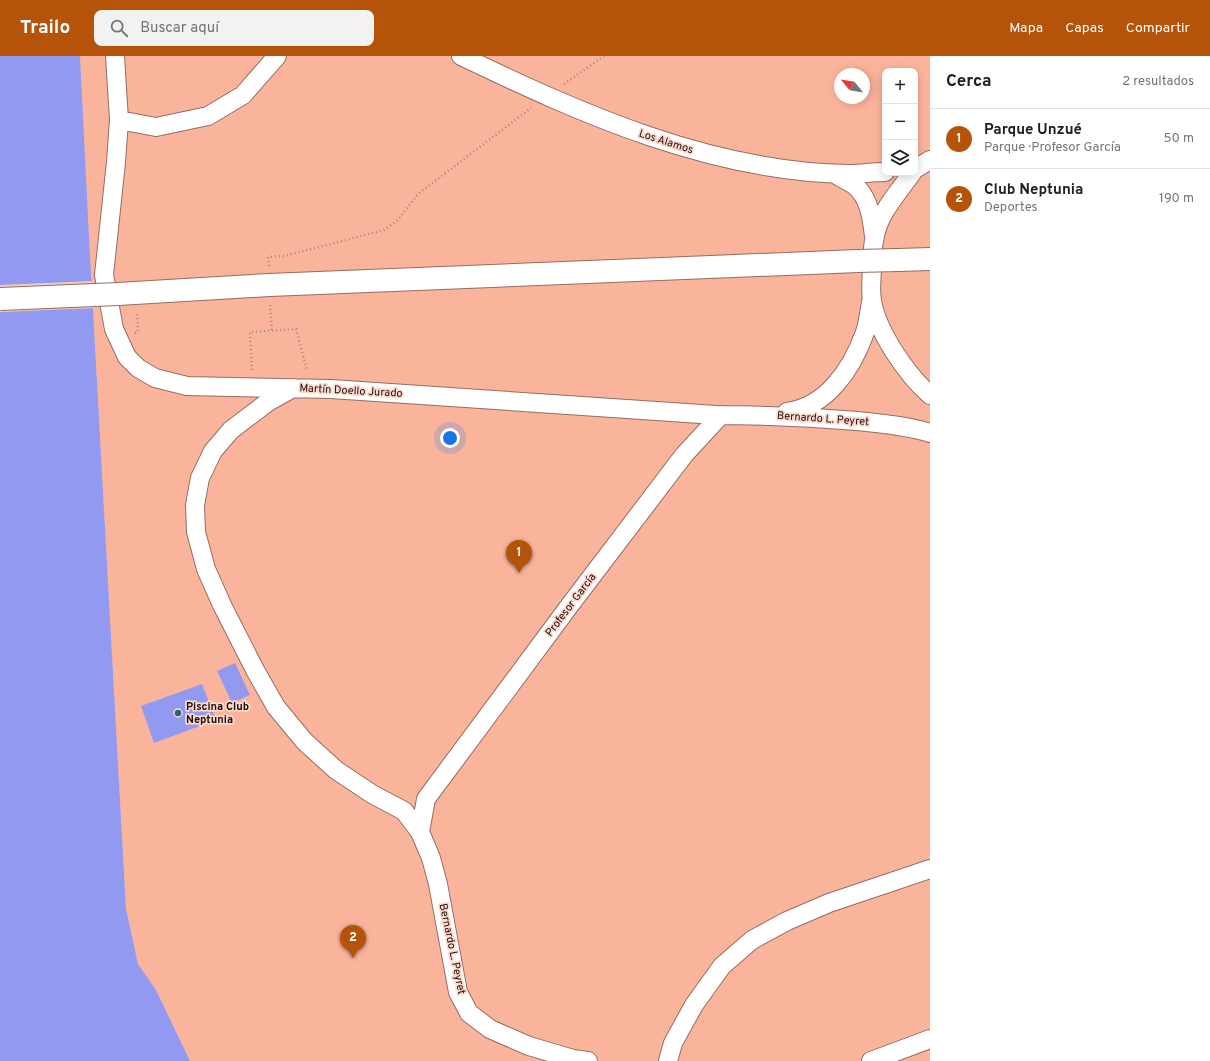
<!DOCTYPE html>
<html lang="es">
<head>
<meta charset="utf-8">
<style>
  body { margin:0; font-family:Overpass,sans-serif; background:#f2f2f2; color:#202124 }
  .controls { position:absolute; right:12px; top:12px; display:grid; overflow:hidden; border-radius:8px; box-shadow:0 2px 10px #0003 }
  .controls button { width:36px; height:36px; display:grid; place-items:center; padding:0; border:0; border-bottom:1px solid #e0e0e0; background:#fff; color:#202124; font:20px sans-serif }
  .compass { position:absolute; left:834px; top:12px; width:36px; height:36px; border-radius:50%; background:#fff; box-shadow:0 2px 10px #0003; rotate:300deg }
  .you { position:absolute; left:450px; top:382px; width:14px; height:14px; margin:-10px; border:3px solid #fff; border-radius:50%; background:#1a73e8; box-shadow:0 0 0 6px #1a73e833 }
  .badge { display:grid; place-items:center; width:26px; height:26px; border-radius:50%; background:#b45309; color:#fff; font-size:13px; font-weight:700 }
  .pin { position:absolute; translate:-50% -33px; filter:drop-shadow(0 1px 2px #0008) }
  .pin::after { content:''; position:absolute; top:21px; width:14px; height:12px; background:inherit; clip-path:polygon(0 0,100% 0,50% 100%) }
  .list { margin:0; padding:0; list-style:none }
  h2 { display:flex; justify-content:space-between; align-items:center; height:52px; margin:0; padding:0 16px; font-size:17px }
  h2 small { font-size:13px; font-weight:400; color:#757577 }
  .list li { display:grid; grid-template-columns:26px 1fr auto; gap:12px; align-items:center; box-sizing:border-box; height:60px; padding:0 16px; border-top:1px solid #e0e0e0 }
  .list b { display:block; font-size:15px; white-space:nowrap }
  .list p { margin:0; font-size:13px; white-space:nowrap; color:#757577 }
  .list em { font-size:13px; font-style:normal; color:#757577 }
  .icon { flex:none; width:22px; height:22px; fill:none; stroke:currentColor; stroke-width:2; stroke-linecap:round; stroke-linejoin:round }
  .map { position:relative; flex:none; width:930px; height:1005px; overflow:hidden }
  header { display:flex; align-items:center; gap:24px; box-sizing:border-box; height:56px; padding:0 20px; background:#b45309; color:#fff }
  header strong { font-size:19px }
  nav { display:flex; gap:22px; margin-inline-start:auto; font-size:14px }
  .search { width:280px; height:36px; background:#f2f2f2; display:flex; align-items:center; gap:10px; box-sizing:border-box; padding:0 14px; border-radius:8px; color:#757577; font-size:15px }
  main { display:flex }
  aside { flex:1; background:#fff }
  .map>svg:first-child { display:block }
</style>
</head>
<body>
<header>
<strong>Trailo</strong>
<div class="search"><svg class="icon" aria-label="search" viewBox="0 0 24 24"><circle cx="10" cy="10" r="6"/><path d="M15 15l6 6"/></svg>Buscar aquí</div>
<nav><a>Mapa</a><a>Capas</a><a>Compartir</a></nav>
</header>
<main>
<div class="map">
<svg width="930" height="1005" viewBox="0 0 930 1005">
  <rect width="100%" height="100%" fill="#f6cabb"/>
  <path fill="#fbb49c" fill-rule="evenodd" d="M 80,0 L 930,0 L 930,1005 L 190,1005 L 156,934 L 138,908 L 126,853 L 89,181 ZM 885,15 L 915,15 L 915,117 L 885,117 ZM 840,18 L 864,18 L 864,42 L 840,42 Z"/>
  <path fill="#9299f1" d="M 0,0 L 80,0 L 89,181 L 126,853 L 138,908 L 156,934 L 190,1005 L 0,1005 Z
    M 235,607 L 250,639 L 232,647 L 217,615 Z
    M 202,628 L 216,664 L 154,687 L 141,650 Z"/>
  <path fill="#f6cabb" d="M 93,225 L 95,252 L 0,256 L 0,229 Z"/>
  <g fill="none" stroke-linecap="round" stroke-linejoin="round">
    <g stroke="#946d60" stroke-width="20">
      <path id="street" d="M 115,0 L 119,64 L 116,106 L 104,219 L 114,273 L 127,301 L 138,312 L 155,322 L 187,330 L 331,333 L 716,359 C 763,359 810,361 857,365 C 879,367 909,370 930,377
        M 461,0 C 582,58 711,116 849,118 C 861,118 873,116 885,116
        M 119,64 L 156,71 L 208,60 L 243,39 L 277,0
        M 915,113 L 930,104
        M 912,117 C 902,131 890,145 882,160 C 874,175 872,193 872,210 C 872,221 870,233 872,244 C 876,274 907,319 930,339
        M 835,118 C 841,122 848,125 854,129 C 869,140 872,163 874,180
        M 293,332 L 268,346 L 231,374 L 213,395 L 200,422 L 195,449 L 196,476 L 206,513 L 222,549 L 255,614 L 276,651 L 305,686 L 336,714 L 372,738 L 404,755 L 420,776 L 431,802 L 438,828 L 458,936 L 469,957 L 490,973 L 529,990 L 573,1003 L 588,1005
        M 787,356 C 826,351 851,314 864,279 C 868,269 869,257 871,246
        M 420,776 L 426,743 L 570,549 L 684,399 L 721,359
        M 668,1005 L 673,987 L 694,949 L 722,910 L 752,884 L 787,865 L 829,847 L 930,813
        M 871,1005 L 930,983"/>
    </g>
    <g stroke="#946d60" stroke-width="24">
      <path id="primary" d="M 898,204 L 930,203
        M 118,238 L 269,229 L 858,205"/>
    </g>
    <path stroke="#a9877c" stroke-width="2.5" stroke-dasharray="1 3" stroke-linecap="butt" d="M 564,28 L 604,0
      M 269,210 L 268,201 L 284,200 L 384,174 L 398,164 L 418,138 L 531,52
      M 270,249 L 272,275
      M 135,277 L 138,276 L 137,257
      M 252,314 L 250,276 L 296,273 L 307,314"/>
    <use href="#street" stroke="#fff" stroke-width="18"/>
    <use href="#primary" stroke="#fff" stroke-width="22"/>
    <g stroke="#946d60" stroke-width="24" stroke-linecap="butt">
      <path id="primary-bridge" d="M 858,205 L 898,204
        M 0,243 L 118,238"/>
    </g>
    <use href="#primary-bridge" stroke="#fff" stroke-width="22"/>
  </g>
  <circle fill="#25687a" stroke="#fdd9cd" stroke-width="1.5" cx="178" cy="657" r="4"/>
  <g text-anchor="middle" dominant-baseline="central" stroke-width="3.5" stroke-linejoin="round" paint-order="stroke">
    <g font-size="11" fill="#1c0d09" stroke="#fdd9cd">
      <text transform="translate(666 86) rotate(18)">Los Alamos</text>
      <text transform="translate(351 335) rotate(3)">Martín Doello Jurado</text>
      <text transform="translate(823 363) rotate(4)">Bernardo L. Peyret</text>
      <text transform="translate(571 549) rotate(-53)">Profesor García</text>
      <text transform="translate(452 893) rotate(78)">Bernardo L. Peyret</text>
    </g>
    <g font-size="11" font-weight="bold" fill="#1c0d09" stroke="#fdd9cd" text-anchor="start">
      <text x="186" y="651">Piscina Club<tspan x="186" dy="13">Neptunia</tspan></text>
    </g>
  </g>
</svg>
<div class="controls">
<button>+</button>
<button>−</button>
<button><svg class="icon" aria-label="layers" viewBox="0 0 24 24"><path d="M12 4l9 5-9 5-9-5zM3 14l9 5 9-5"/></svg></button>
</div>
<svg class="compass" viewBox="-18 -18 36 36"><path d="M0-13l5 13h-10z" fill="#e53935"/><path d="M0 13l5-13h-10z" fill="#757577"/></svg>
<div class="you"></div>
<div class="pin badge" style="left:519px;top:517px">1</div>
<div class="pin badge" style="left:353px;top:902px">2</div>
</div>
<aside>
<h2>Cerca<small>2 resultados</small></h2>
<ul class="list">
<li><span class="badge">1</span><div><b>Parque Unzué</b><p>Parque · Profesor García</p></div><em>50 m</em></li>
<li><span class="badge">2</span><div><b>Club Neptunia</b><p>Deportes</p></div><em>190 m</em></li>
</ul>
</aside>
</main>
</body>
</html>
